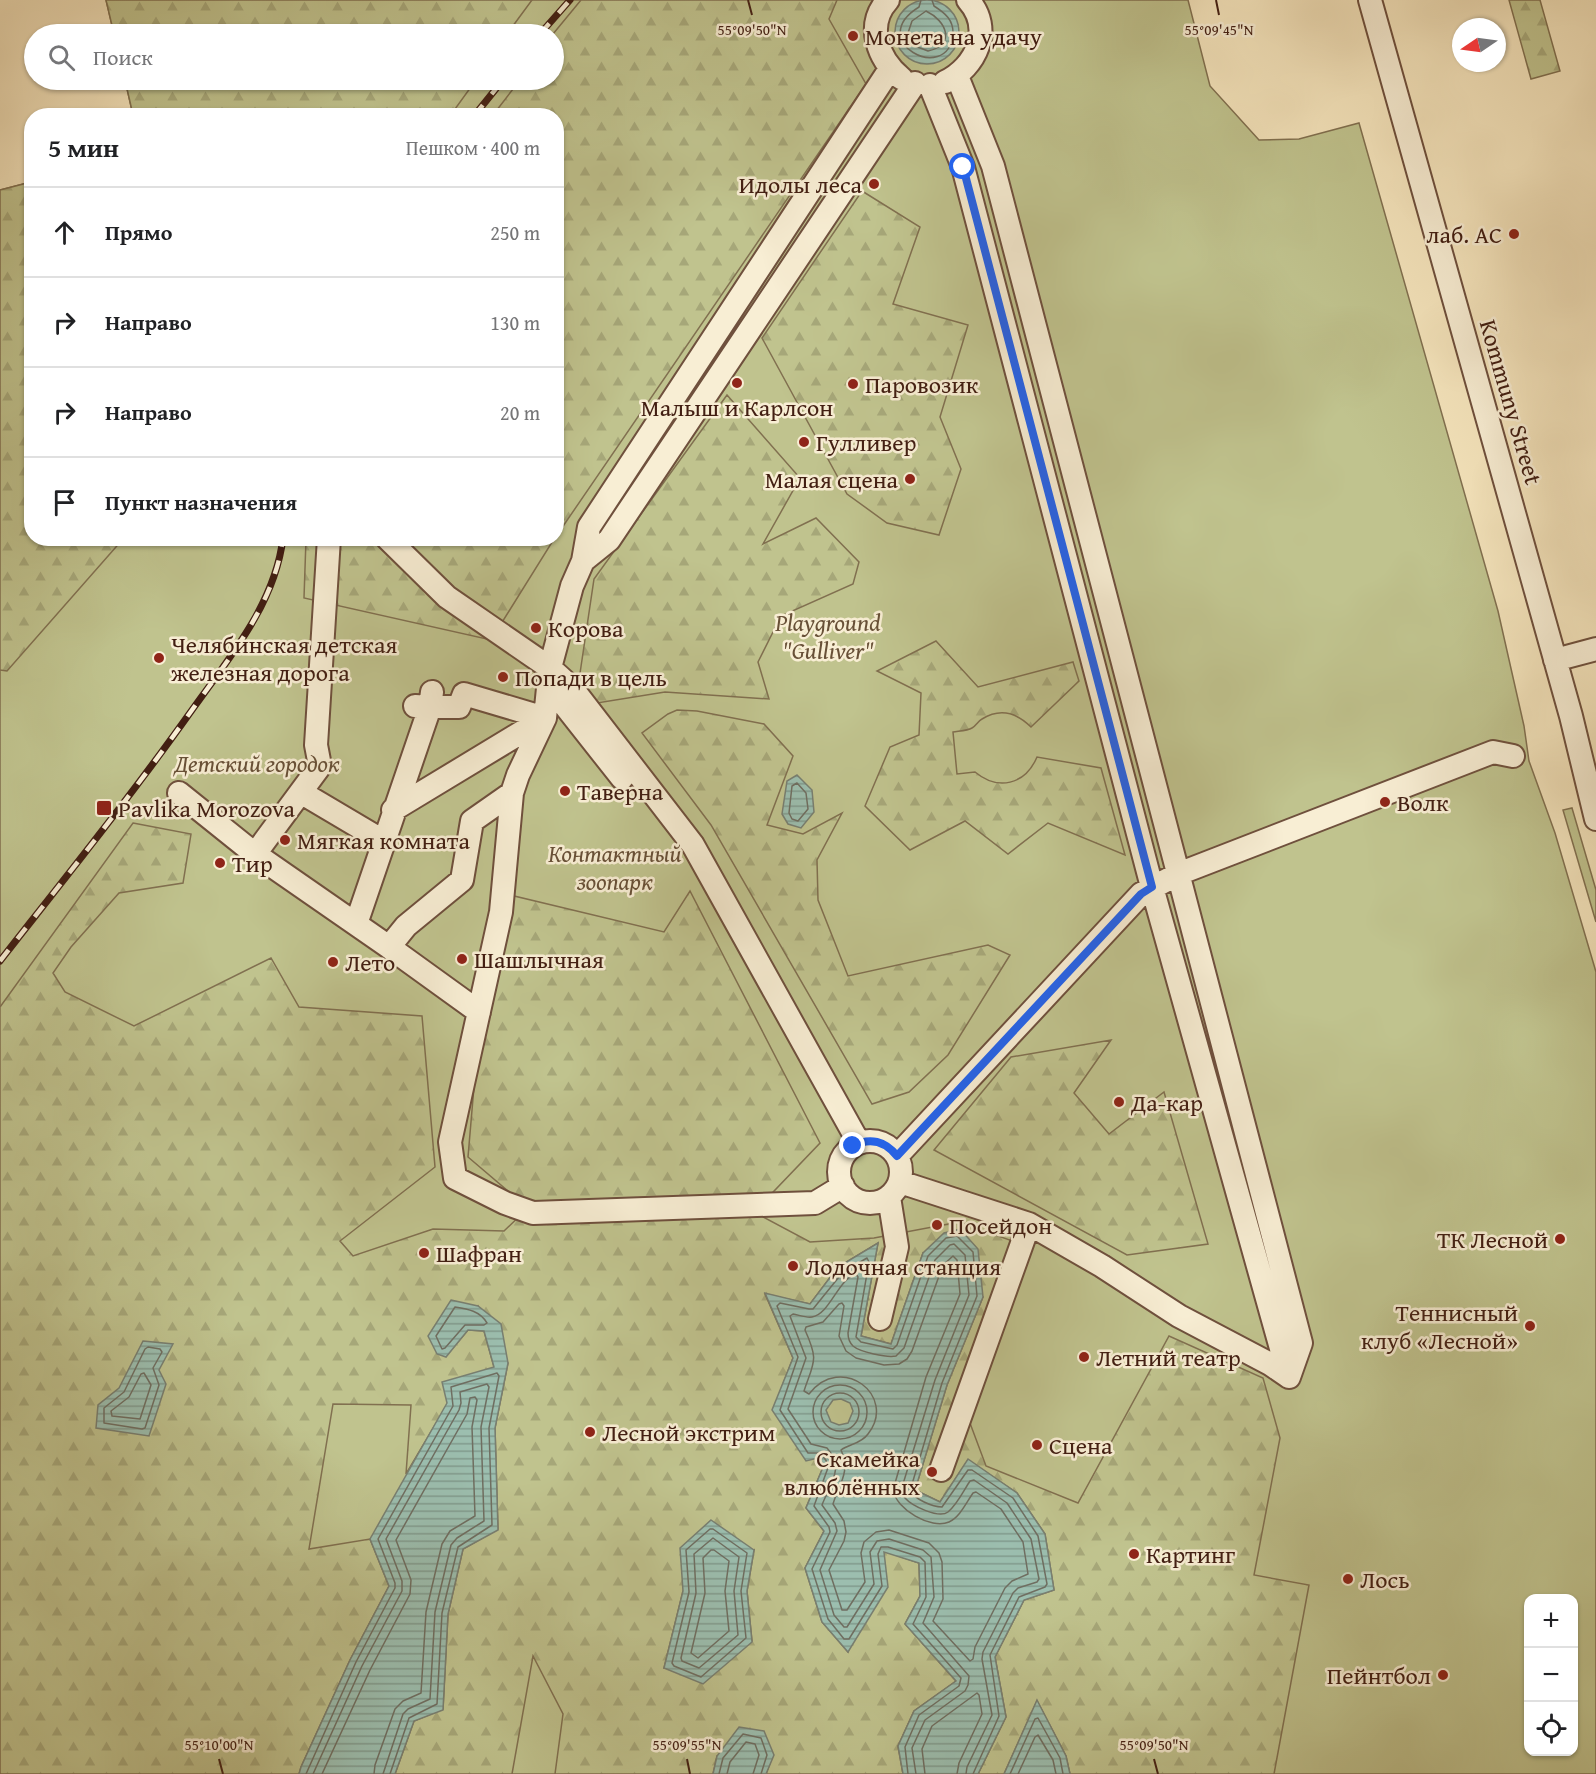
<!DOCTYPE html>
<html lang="ru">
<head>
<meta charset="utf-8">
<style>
  body { margin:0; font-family:"Gentium Book Plus",serif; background:#f2f2f2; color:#202124 }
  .controls { position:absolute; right:18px; bottom:18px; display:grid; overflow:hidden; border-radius:12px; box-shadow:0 2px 4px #0004 }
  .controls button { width:54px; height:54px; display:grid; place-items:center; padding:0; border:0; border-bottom:2px solid #e0e0e0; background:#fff; color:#202124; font:30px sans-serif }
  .compass { position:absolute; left:1452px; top:18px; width:54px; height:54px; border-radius:50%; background:#fff; box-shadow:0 2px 4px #0004; rotate:257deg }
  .stop { position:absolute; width:18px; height:18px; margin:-14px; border:4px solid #2563eb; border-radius:50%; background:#fff }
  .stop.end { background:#2563eb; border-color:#fff; box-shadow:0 2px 6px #0008 }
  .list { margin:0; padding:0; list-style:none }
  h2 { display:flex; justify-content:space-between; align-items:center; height:78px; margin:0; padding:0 24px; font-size:26px }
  h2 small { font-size:20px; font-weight:400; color:#757577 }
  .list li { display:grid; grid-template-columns:39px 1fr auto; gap:18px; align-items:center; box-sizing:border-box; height:90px; padding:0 24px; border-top:2px solid #e0e0e0 }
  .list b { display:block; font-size:22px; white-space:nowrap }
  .list em { font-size:20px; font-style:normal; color:#757577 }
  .icon { flex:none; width:33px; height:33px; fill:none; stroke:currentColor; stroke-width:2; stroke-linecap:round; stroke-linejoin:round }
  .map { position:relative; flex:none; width:1596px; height:1774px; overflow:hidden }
  .search { position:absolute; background:#fff; box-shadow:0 2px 4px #0004; left:24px; top:24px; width:540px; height:66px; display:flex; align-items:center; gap:15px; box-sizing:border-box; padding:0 21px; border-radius:33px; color:#757577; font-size:22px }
  .panel { position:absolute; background:#fff; box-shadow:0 2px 4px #0004; left:24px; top:108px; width:540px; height:438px; border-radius:24px }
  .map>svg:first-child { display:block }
</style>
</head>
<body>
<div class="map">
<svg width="1596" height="1774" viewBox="0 0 1596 1774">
  <defs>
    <pattern id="forest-firs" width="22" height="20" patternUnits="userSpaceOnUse" patternTransform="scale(1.5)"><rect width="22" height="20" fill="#c0c38e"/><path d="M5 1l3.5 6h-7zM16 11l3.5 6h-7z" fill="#a6a779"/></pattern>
    <pattern id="water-rules" width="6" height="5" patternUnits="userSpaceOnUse" patternTransform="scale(1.5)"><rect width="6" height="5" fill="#9cbfb0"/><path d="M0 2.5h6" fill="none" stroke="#819b8e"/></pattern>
  </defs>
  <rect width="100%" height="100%" fill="#f5e5bd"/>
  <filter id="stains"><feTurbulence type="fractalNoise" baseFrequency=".00333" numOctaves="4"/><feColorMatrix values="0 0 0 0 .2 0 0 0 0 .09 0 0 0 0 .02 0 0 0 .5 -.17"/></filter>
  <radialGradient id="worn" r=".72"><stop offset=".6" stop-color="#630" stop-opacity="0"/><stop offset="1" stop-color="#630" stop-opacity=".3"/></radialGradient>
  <path fill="#c0c38e" stroke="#817050" stroke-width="1.5" fill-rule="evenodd" d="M 106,0 L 1188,0 L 1210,86 L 1259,140 L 1299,139 L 1359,123 L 1498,611 L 1524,726 L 1529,761 L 1555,833 L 1596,972 L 1596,1774 L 0,1774 L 0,190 L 31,182 L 32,538 L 556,538 L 556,116 L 133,115 L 125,80 L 554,80 L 554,34 L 114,34 ZM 1528,1598 L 1574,1598 L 1574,1752 L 1528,1752 Z
    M 1572,808 L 1596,890 L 1596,922 L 1563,810 Z"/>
  <path fill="url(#forest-firs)" stroke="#817050" stroke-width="1.5" fill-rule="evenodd" d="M 106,0 L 532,0 L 507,34 L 114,34 Z
    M 581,0 L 837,0 L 829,19 L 866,84 L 557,535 L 556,116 L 493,115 L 520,80 L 554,80 L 553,34 Z
    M 1509,0 L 1540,0 L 1560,71 L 1531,79 Z
    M 125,80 L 476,80 L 450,116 L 133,115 Z
    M 31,182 L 32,538 L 123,539 L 7,671 L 0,670 L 0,190 Z
    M 862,191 L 920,227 L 893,304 L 968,325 L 940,417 L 961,469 L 939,535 L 887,523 L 847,494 L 762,338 Z
    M 727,395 L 800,478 L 763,544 L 816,518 L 859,562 L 853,584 L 781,616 L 758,662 L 769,699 L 665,692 L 597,703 L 579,680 L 594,579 Z
    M 306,539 L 554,539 L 491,640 L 304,598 Z
    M 936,641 L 978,687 L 1073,662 L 1079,681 L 1031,727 C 1017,713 1000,708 982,719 C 978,721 976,726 972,728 C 967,731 958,731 953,732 L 957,774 L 975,772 C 998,791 1025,785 1037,757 L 1101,768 L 1125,855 L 1048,823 L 1008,854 L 965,821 L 910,850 L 865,806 L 890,747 L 919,735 L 921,693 L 877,671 Z
    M 677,710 L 697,711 L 764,724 L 793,756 L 767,825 L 803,834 L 842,813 L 817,860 L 818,900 L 848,976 L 988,945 L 1010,955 L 948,1055 L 909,1092 L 872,1104 L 711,825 L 642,733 L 668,714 Z
    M 133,823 L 191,834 L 183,883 L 119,893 L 71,947 L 53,973 L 65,992 L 134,1026 L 271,958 L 299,1007 L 422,1016 L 435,1167 L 340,1241 L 353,1256 L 433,1229 L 504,1231 L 528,1208 L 468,1157 L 478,1040 L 514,896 L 664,932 L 690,891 L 820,1143 L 754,1212 L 810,1242 L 874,1238 L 959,1222 L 1029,1247 L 964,1407 L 986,1466 L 1078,1503 L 1169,1336 L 1263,1378 L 1280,1438 L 1254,1575 L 1309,1585 L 1274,1774 L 1070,1774 L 1066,1756 L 1037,1701 L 1004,1774 L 978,1774 L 1006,1717 L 995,1657 L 1024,1600 L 1054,1590 L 1045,1534 L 1017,1493 L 968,1460 L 940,1502 L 915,1490 L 947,1385 L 983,1297 L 923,1253 L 891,1344 L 861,1336 L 878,1243 L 838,1267 L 810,1304 L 765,1294 L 793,1358 L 773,1410 L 824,1465 L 806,1508 L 824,1531 L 805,1568 L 822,1622 L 848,1652 L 884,1551 L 919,1563 L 920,1596 L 905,1624 L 956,1681 L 914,1711 L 898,1746 L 903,1774 L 766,1774 L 773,1755 L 717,1756 L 713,1774 L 555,1774 L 563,1714 L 533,1656 L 512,1774 L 395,1774 L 414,1721 L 443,1709 L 448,1614 L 463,1549 L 498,1529 L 495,1428 L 508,1363 L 478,1306 L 446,1356 L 468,1330 L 484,1331 L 494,1367 L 448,1403 L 406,1474 L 411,1405 L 333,1404 L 309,1549 L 370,1539 L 389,1586 L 350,1660 L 301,1767 L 299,1774 L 0,1774 L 0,1007 ZM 754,1550 L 747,1591 L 752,1641 L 664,1668 L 683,1591 Z
    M 1111,1040 L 1074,1093 L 1109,1134 L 1164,1092 L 1208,1244 L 1127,1255 L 934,1150 L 1011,1057 Z"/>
  <path fill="url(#water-rules)" stroke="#787f71" stroke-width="1.5" fill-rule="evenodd" d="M895 32a32 32 0 1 1 64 0a32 32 0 1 1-64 0Z
    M 797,775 L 812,790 L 814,812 L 801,828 L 788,824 L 782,814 L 787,781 Z
    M 960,1229 L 978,1249 L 983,1297 L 947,1385 L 915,1490 L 940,1502 L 968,1459 L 1017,1493 L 1045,1534 L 1054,1590 L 1024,1600 L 995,1657 L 1006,1717 L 978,1774 L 903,1774 L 898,1746 L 914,1711 L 956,1681 L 905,1624 L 920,1596 L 919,1563 L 884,1552 L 888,1587 L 848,1652 L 822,1622 L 805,1568 L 824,1531 L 806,1508 L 824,1465 L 818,1458 L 806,1461 L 772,1410 L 793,1358 L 765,1293 L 810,1304 L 838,1267 L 878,1243 L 861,1336 L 891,1344 L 923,1253 L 944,1233 ZM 841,1399 L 850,1403 L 853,1411 L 848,1423 L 839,1425 L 831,1422 L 826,1410 L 833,1400 Z
    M 451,1300 L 478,1306 L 501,1324 L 508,1363 L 495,1428 L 498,1530 L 463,1549 L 448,1614 L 443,1710 L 414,1721 L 395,1774 L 299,1774 L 301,1767 L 350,1660 L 389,1586 L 370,1539 L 447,1403 L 442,1382 L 494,1367 L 484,1331 L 468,1330 L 446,1357 L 437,1354 L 428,1336 Z
    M 143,1341 L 173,1344 L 159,1370 L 166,1384 L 149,1436 L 96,1428 L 98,1405 L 119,1388 Z
    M 711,1520 L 754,1550 L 747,1591 L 752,1642 L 703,1684 L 664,1668 L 683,1591 L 680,1548 Z
    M 1037,1700 L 1066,1756 L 1070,1774 L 1004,1774 Z
    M 739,1727 L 764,1731 L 774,1755 L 766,1774 L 713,1774 L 717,1756 Z"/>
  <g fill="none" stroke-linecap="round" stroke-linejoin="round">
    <path stroke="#6f6e61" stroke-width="1.5" d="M 921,0 L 919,7 C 864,41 947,85 953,35 C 954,20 945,13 934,6 L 932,0
      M 926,11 C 947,21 956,45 928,51 L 915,46 L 908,33 L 912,21 Z
      M 797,783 L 806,793 L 808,809 L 798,821 L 792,819 L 789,813 L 792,786 Z
      M 953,1256 L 957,1260 L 960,1294 L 926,1377 L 893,1490 C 896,1509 931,1530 949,1522 C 960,1517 966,1503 973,1493 L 976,1492 L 1001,1509 L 1023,1542 L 1028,1574 L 1012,1581 L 1005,1588 L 975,1647 L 973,1659 L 970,1661 L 933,1621 L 943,1599 L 942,1562 L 939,1553 L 929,1543 L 889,1530 L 876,1532 L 864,1542 L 861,1553 L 865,1582 L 847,1610 L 842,1610 L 829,1570 L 844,1541 L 846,1532 L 844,1521 L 833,1504 C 839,1484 851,1472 841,1450 C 849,1444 861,1444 868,1434 C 898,1396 841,1352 809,1394 L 804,1391 C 814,1361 819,1361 805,1330 L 806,1327 L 823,1322 L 839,1304 L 842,1303 L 844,1306 L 839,1336 L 846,1351 L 856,1358 L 884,1365 L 899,1364 L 907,1359 L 912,1351 L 943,1265 Z
      M 455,1307 C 468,1309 480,1311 487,1323 L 484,1325 L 465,1325 L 445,1348 L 442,1349 L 436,1336 Z
      M 148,1347 L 160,1349 L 162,1352 L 153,1368 L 159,1385 L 145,1428 L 142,1429 L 104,1423 L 104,1408 L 124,1392 L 145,1349 Z
      M 144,1373 L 151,1385 L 140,1419 L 112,1416 L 111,1411 L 129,1397 L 141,1374 Z
      M813 1412a27 27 0 1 1 54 0a27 27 0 1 1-54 0Z
      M821 1412a19 19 0 1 1 38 0a19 19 0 1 1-38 0Z
      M 710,1529 L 713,1529 L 747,1553 L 741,1591 L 746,1638 L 701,1677 L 674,1666 L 672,1663 L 689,1592 L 686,1550 Z
      M 713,1538 L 739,1557 L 734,1591 L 738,1635 L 699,1668 L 682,1661 L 681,1658 L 696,1593 L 694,1554 Z
      M 711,1550 L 714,1550 L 729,1561 L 725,1591 L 729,1631 L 698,1658 L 691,1653 L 705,1593 L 703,1558 Z
      M 306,1774 L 356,1662 L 395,1588 L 395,1583 L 378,1539 L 453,1406 L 451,1387 L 497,1373 L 499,1376 L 489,1428 L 492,1525 L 458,1547 L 442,1613 L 437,1704 L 409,1718 L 390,1774
      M 313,1774 L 362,1666 L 402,1591 L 402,1581 L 386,1539 L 459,1410 L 461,1403 L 460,1392 L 487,1384 L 489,1387 L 481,1427 L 484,1521 L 457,1538 L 451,1545 L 435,1612 L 430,1699 L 408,1709 L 403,1714 L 383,1774
      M 322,1774 L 370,1670 L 410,1594 L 411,1580 L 396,1540 L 467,1414 L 470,1398 L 475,1397 L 477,1400 L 472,1427 L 475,1516 L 450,1531 L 442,1544 L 426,1612 L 421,1693 L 403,1701 L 395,1709 L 375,1765 L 374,1774
      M 719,1774 L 723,1758 L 743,1734 L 761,1738 L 767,1755 L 761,1774
      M 727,1774 L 730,1762 L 746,1742 L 755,1744 L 759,1755 L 753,1774
      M 908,1774 L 905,1747 L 919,1715 L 959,1686 L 961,1678 L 913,1624 L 926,1597 L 925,1562 L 920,1557 L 888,1547 L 881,1547 L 878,1554 L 882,1586 L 849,1639 L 844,1639 L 828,1619 L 812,1569 L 830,1532 L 829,1527 L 814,1506 L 829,1465 L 821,1453 L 808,1453 L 780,1410 L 798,1357 L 777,1306 L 780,1303 L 809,1309 L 813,1309 L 843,1272 L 867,1258 L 869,1262 L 856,1337 L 861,1342 L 893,1349 L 897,1345 L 928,1256 L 946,1238 L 957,1236 L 973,1252 L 977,1296 L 942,1383 L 910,1491 C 915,1499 932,1507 942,1507 L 968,1470 L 972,1470 L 1013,1498 L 1038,1536 L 1047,1584 L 1045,1587 L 1019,1597 L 990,1655 L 999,1716 L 973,1774
      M 916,1774 L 912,1748 L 925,1720 L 965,1691 L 968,1685 L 969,1676 L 923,1623 L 934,1597 L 931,1557 L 923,1550 L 889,1539 L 877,1541 L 870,1552 L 874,1584 L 847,1627 L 844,1627 L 834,1615 L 820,1570 L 837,1531 L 835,1523 L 822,1505 C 830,1484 845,1468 827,1448 L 811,1444 L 788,1409 L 806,1358 L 790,1316 L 793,1314 C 799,1315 806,1318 812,1317 C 830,1314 838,1279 856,1274 L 858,1277 L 848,1333 C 848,1338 849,1342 853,1346 C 860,1352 887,1358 896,1356 L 904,1348 L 935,1260 L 950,1245 L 954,1244 L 965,1255 L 969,1295 L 935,1380 L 903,1484 C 902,1490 902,1494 905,1498 C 912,1506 939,1519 948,1512 C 957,1505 964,1490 970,1481 L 974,1480 L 1007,1503 L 1031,1539 L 1039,1579 L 1037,1582 L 1018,1588 L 1013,1593 L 983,1652 L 982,1659 L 992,1715 L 967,1767 L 966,1774
      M 925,1774 L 922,1749 L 932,1726 L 977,1693 L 979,1695 L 982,1714 L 959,1763 L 957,1774
      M 1010,1774 L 1035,1719 L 1038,1718 L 1060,1758 L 1063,1774
      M 1018,1774 L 1035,1737 L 1038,1735 L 1053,1760 L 1056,1774"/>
    <g stroke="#6f503d" stroke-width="26">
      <path id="street" d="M 888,0 C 865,25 878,59 901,78
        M 1370,0 L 1571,716 L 1596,819
        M 957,76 L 993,166 L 1301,1343 L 1289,1377
        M 945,82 C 976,67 994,29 968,0
        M 930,85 L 963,167 L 1152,887 L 1289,1377
        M 387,538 L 447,597 L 550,668 L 572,688 L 693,845 L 859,1143
        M 583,561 L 609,540 L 915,83
        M 1555,660 L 1596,649
        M 552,675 L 562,702 L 622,778
        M 179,793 L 255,854 L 389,947 L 406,926 L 462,880 L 472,821 L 512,793
        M 302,793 L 383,841
        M 393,810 L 545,718 L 464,694 L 459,707 L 430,707 L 432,692
        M 255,854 L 320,766 L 316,745 L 329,538
        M 356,924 L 430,707 L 415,706
        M 389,947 L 479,1012
        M839 1172a31 31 0 1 1 62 0a31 31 0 1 1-62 0Z
        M 897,1156 L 1141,894 L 1178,874 L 1493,752 L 1513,756
        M 900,1182 L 1029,1224 L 1102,1266 L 1179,1316 L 1270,1364 L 1289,1377
        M 843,1186 L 815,1203 L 533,1213 L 505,1203 L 455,1178 L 450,1142 L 501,912 L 512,793 L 518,775 L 545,718 L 550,668 L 572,586 L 583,561 L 589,527 L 890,69
        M 880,1319 L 897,1247 L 889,1197
        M 941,1470 L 1029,1224"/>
    </g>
    <use href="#street" stroke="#f8eed4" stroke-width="22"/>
    <g stroke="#421e12" stroke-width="7">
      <path id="rail" d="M 540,34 L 570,0
        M 474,116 L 503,80
        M 0,961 C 65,878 131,796 192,710 C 229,658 275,604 283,538"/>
    </g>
    <use href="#rail" stroke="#f8eed4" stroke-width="4.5" stroke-dasharray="14" stroke-linecap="butt"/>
  </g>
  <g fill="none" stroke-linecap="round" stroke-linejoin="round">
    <path stroke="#2563eb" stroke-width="8" d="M 853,1146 C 870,1137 885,1141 897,1156 L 1141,894 L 1152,887 L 963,167"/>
  </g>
  <path fill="none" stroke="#421e12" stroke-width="2" d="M 748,0 L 752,15M 1216,0 L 1219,15M 219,1759 L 223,1774M 687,1759 L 690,1774M 1154,1759 L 1158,1774"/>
  <g fill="#8f2418" stroke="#f8eed4" stroke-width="2">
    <circle cx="853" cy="36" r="6"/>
    <circle cx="874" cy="184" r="6"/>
    <circle cx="1514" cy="234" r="6"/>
    <circle cx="737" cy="383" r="6"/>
    <circle cx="853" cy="384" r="6"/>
    <circle cx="804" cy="442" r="6"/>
    <circle cx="910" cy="479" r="6"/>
    <circle cx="536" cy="628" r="6"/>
    <circle cx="159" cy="658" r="6"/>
    <circle cx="503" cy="677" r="6"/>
    <circle cx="565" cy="791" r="6"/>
    <circle cx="1385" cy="802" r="6"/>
    <rect x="96" y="800" width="16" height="16" rx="3"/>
    <circle cx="285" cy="840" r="6"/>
    <circle cx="220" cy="863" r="6"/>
    <circle cx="462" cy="959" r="6"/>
    <circle cx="333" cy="962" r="6"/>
    <circle cx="1119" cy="1102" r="6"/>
    <circle cx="937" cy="1225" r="6"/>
    <circle cx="1560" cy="1239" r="6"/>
    <circle cx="424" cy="1253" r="6"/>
    <circle cx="793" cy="1266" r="6"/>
    <circle cx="1530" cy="1326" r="6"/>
    <circle cx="1084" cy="1357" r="6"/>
    <circle cx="590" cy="1432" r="6"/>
    <circle cx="1037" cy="1445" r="6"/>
    <circle cx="932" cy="1472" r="6"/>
    <circle cx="1134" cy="1554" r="6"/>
    <circle cx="1348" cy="1579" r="6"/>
    <circle cx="1443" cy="1675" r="6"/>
  </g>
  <g text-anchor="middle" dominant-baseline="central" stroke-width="5" stroke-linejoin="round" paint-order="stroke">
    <g font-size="24" fill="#421e12" stroke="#f8eed4" text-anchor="start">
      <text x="865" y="36">Монета на удачу</text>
      <text x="862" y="184" text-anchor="end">Идолы леса</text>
      <text x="1502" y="234" text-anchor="end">лаб. АС</text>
      <text x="865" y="384">Паровозик</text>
      <text x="737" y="407" text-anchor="middle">Малыш и Карлсон</text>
      <text x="816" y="442">Гулливер</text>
      <text x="898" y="479" text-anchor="end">Малая сцена</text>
      <text x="548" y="628">Корова</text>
      <text x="171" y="644">Челябинская детская<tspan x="171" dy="28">железная дорога</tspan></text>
      <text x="515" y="677">Попади в цель</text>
      <text x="577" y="791">Таверна</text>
      <text x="1397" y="802">Волк</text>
      <text x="118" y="808">Pavlika Morozova</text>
      <text x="297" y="840">Мягкая комната</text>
      <text x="232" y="863">Тир</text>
      <text x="474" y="959">Шашлычная</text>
      <text x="345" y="962">Лето</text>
      <text x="1131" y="1102">Да-кар</text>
      <text x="949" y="1225">Посейдон</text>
      <text x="1548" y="1239" text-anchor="end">ТК Лесной</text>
      <text x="436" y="1253">Шафран</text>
      <text x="805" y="1266">Лодочная станция</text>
      <text x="1518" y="1312" text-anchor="end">Теннисный<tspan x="1518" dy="28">клуб «Лесной»</tspan></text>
      <text x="1096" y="1357">Летний театр</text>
      <text x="602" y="1432">Лесной экстрим</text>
      <text x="1049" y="1445">Сцена</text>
      <text x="920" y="1458" text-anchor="end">Скамейка<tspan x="920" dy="28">влюблённых</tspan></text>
      <text x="1146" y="1554">Картинг</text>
      <text x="1360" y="1579">Лось</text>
      <text x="1431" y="1675" text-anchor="end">Пейнтбол</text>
    </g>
    <g font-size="24" fill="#421e12" stroke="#f8eed4">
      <text transform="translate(1511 402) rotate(74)">Kommuny Street</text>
    </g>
    <g font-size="24" font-style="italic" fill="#685037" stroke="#f8eed4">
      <text x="828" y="622">Playground<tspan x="828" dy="28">"Gulliver"</tspan></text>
      <text x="257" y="763">Детский городок</text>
      <text x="615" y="853">Контактный<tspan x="615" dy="28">зоопарк</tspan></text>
    </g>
  </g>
  <g font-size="15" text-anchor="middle" fill="#421e12" stroke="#f8eed4" stroke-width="5" stroke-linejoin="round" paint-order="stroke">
    <text x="752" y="35">55°09'50"N</text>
    <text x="1219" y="35">55°09'45"N</text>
    <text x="219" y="1750">55°10'00"N</text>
    <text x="687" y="1750">55°09'55"N</text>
    <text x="1154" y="1750">55°09'50"N</text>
  </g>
  <rect width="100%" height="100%" filter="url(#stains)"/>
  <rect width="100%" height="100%" fill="url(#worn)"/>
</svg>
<div class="controls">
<button>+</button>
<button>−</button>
<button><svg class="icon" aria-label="locate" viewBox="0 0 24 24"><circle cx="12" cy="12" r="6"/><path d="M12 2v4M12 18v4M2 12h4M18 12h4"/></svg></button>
</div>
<svg class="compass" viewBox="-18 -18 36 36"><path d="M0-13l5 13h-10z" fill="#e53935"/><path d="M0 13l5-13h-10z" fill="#757577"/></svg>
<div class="stop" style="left:963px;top:167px"></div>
<div class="stop end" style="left:853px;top:1146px"></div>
<div class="search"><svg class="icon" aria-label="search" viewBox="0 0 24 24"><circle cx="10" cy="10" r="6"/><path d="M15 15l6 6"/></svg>Поиск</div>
<section class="panel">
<h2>5 мин<small>Пешком · 400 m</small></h2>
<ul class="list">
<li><svg class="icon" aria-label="ahead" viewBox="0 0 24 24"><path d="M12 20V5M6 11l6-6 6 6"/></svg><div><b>Прямо</b></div><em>250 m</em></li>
<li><svg class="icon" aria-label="right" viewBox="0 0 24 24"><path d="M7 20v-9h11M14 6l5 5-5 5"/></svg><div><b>Направо</b></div><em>130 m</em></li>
<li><svg class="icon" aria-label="right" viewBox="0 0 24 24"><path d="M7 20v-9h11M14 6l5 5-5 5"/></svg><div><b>Направо</b></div><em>20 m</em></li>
<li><svg class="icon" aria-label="arrive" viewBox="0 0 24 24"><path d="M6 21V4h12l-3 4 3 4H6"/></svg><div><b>Пункт назначения</b></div></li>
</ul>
</section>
</div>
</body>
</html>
